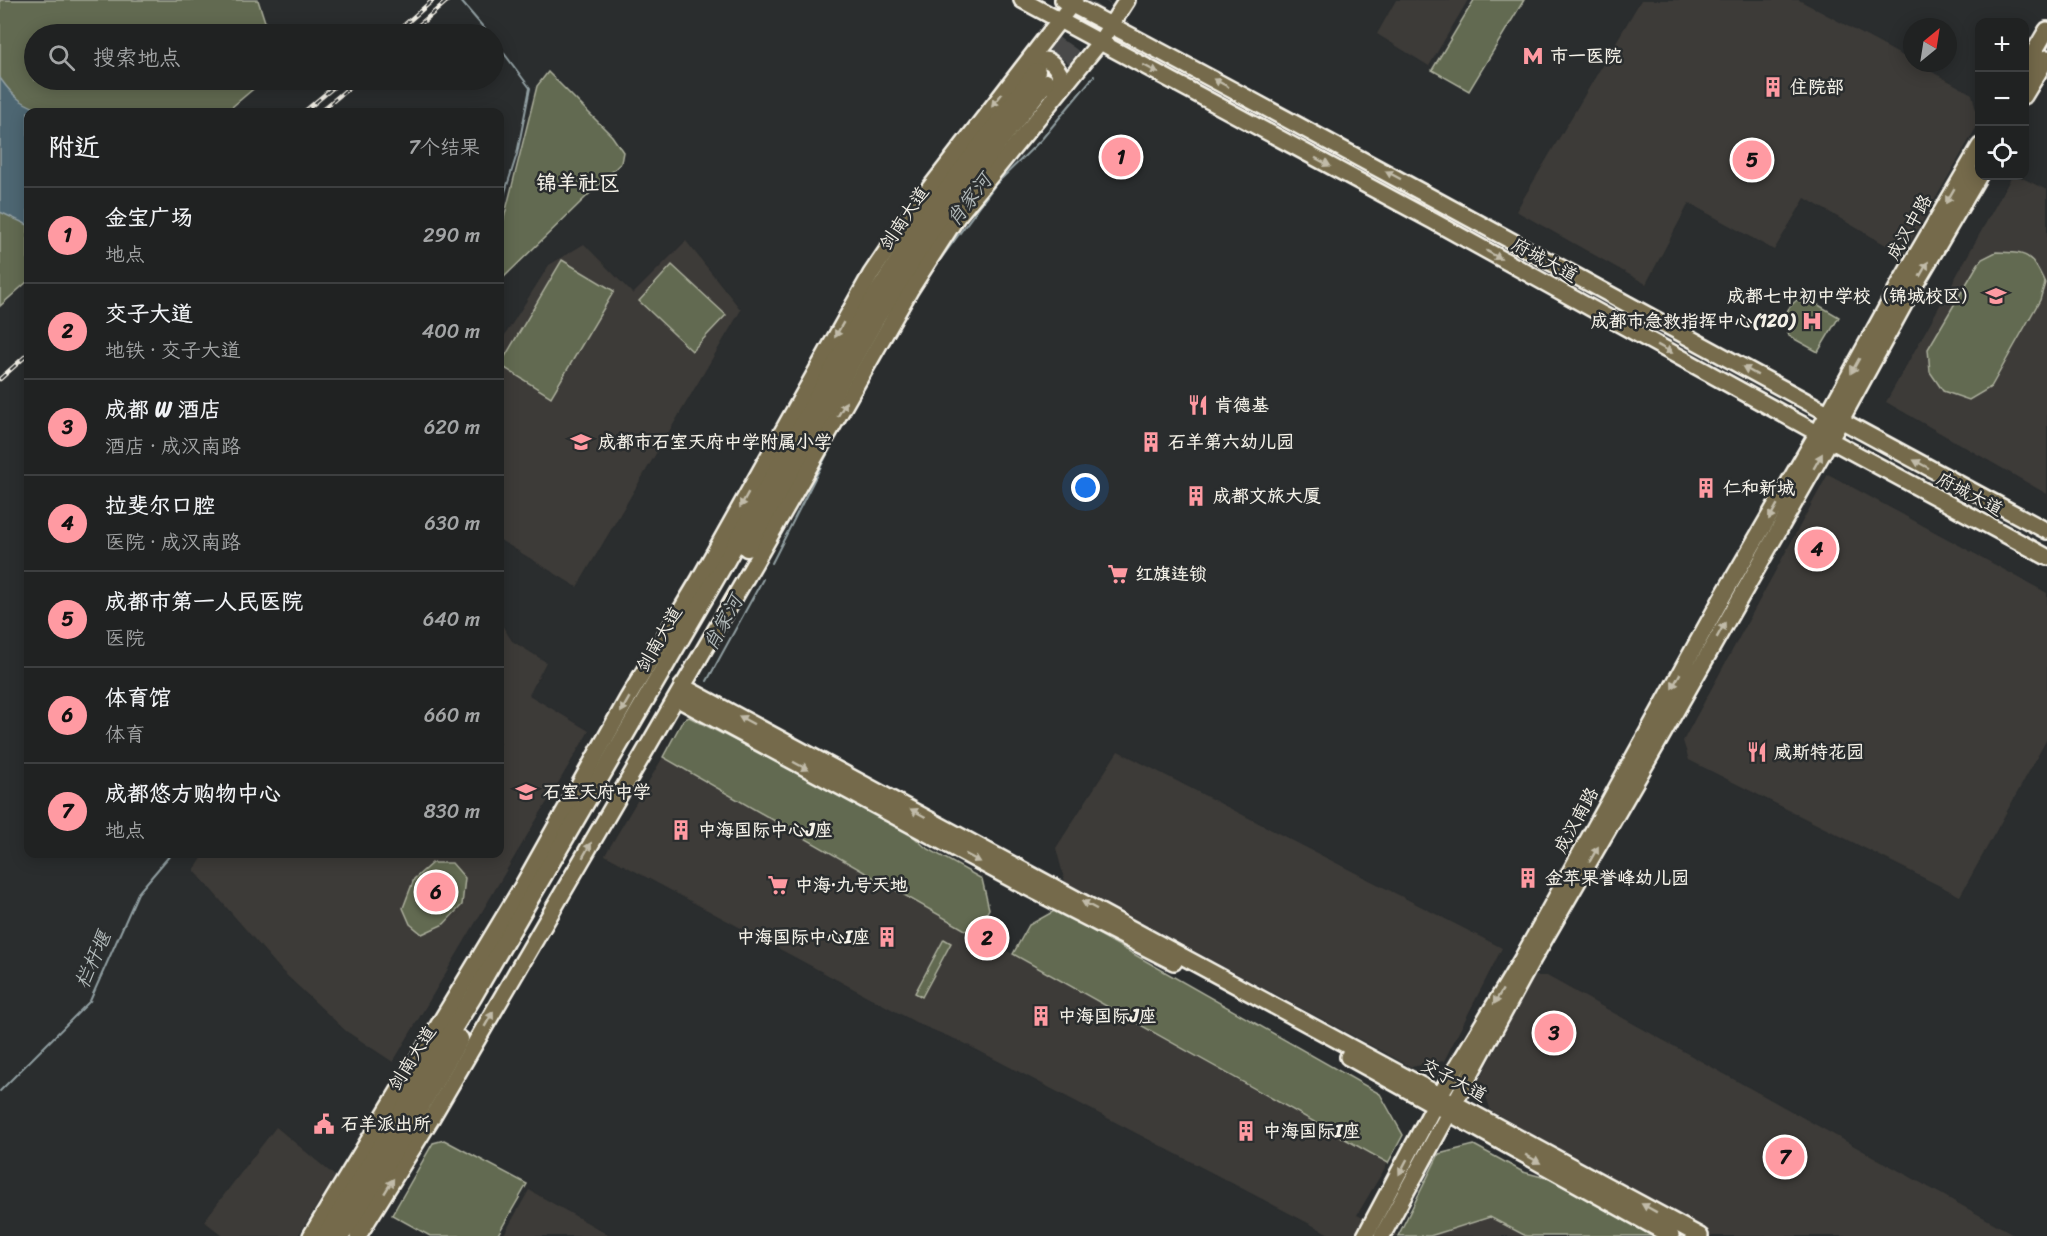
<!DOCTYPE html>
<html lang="zh">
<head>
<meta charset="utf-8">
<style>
  body { margin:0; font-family:Sriracha,"LXGW WenKai TC",sans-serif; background:#2d2f2f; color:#f1f3f6 }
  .controls { position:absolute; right:18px; top:18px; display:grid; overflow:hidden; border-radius:12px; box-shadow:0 3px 15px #0003 }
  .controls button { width:54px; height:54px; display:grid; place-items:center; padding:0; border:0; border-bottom:2px solid #3d3f40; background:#202222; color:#f1f3f6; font:30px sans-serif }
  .compass { position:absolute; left:1903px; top:18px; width:54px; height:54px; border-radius:50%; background:#202222; box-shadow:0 3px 15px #0003; rotate:30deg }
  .you { position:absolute; left:1086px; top:488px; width:21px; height:21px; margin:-15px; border:4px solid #fff; border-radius:50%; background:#1a73e8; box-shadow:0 0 0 9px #1a73e833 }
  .badge { display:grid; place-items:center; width:39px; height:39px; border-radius:50%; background:#ff9aa2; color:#111; font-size:20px; font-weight:700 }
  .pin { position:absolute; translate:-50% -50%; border:3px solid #fff; box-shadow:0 2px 6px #0006 }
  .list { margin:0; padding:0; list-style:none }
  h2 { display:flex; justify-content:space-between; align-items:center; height:78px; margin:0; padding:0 24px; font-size:26px }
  h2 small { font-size:20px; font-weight:400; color:#a2a4a5 }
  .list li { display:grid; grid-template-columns:39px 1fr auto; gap:18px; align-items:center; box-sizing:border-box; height:96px; padding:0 24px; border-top:2px solid #3d3f40 }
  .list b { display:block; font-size:22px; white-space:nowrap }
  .list p { margin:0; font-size:20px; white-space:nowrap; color:#a2a4a5 }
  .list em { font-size:20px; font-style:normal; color:#a2a4a5 }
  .icon { flex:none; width:33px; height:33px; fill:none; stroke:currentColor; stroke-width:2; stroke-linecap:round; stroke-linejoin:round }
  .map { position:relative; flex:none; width:2047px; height:1236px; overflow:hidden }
  .search { position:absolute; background:#202222; box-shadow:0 3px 15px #0003; left:24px; top:24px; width:480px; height:66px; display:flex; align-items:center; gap:15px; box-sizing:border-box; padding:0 21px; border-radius:33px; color:#a2a4a5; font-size:22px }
  .panel { position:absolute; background:#202222; box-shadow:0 3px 15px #0003; left:24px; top:108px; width:480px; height:750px; border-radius:12px }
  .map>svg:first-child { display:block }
</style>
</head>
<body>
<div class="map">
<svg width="2047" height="1236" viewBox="0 0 2047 1236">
  <rect width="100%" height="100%" fill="#2a2d2e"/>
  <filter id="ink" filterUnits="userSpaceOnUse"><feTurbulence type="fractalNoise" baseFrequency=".0167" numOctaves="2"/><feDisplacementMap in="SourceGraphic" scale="12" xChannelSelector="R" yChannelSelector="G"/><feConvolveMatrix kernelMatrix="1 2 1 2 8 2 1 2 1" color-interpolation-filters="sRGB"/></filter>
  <g filter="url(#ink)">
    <path fill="#3c3a37" d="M 1396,0 L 1468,0 L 1429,66 L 1377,34 Z
      M 1641,0 L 1799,0 L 1912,61 L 1912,63 L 1916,63 L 1972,94 L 1979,123 L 1903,255 L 1805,198 L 1774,250 L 1689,203 L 1646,284 L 1516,211 Z
      M 2012,176 L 2018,176 L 2047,190 L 2047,494 L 1886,402 Z
      M 686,241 L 741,310 L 577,587 L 500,540 L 500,343 L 549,265 L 584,244 L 633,294 Z
      M 1828,474 L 2047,593 L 2047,739 L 1960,896 L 1689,760 L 1683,741 Z
      M 500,622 L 512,641 L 546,662 L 529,695 L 589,731 L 393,1062 L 346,1031 L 282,971 L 194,870 L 205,854 L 500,854 Z
      M 1118,751 L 1502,948 L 1444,1061 L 1411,1067 L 1065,882 L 1056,848 Z
      M 663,757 L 974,935 L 1013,954 L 1388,1163 L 1357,1215 L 1399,1236 L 1333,1236 L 962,1042 L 921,1025 L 605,855 Z
      M 1534,976 L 1547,976 L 2017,1236 L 1707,1236 L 1580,1167 L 1560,1151 L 1491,1111 L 1480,1079 Z
      M 276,1127 L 335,1176 L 298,1236 L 223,1236 L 204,1221 Z
      M 529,1190 L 611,1236 L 503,1236 Z
      M 1490,1217 L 1526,1236 L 1430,1236 Z"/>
    <path fill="#626b51" stroke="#abae9c" stroke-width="1.5" d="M 0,0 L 258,0 L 269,34 L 34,34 L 34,80 L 264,80 L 226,112 L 28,112 L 28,281 L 0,306 Z
      M 1474,0 L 1524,0 L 1469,91 L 1432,70 Z
      M 548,72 L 612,136 L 623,152 L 621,163 L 500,281 L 500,234 L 537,86 Z
      M 1996,252 C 2028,253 2031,253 2045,283 L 2040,300 L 1991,387 L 1969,400 L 1943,391 L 1930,372 L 1928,349 L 1978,264 L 1982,259 Z
      M 562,260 L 614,291 L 551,397 L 500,365 Z
      M 672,265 L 726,315 L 692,351 L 639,301 Z
      M 1797,300 L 1810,300 L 1839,317 L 1818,352 L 1789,336 C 1784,319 1782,312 1797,300 Z
      M 689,717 L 752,749 L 772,756 L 905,829 L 925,847 L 982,879 L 989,909 L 974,935 L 663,757 L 683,720 Z
      M 432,863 L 452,863 L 465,878 L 462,905 L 444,924 L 422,934 L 410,924 L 403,908 L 414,879 Z
      M 1056,910 L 1380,1094 L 1403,1135 L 1388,1163 L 1013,954 L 1029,925 Z
      M 944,939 L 951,943 L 922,997 L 915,993 Z
      M 444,1140 L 527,1184 L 497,1236 L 430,1236 L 392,1215 L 433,1143 Z
      M 1474,1145 L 1523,1172 L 1550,1179 L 1653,1236 L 1526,1236 L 1490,1217 L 1430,1236 L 1398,1236 L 1439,1154 Z"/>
    <path fill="#4d6672" stroke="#909ea1" stroke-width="1.5" d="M 0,78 C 14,98 24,106 48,112 L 28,112 L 28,225 L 0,212 Z"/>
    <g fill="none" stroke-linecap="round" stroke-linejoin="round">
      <path stroke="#909ea1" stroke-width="2" d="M 460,0 L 489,34
        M 494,40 L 530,88 L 517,154 L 500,208
        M 926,279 L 996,184 L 1041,140 L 1094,76
        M 913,300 L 919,289
        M 772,563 L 845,419
        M 707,681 L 763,579
        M 0,1091 L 90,1001 L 138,893 L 171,854"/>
      <path stroke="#484a4a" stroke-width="16" stroke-dasharray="16 8" stroke-linecap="butt" d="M 1037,71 L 1090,0
        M 1049,79 L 1105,0"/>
      <g stroke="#f4f1e8" stroke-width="20">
        <path id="major" d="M 1022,0 L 1433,221 L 1830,440 L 2047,557
          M 1063,0 C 1393,173 1718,356 2047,531
          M 1026,68 C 1042,57 1050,56 1060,74 L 1055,93
          M 2024,69 L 2047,30
          M 2024,96 L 2047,58
          M 682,686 L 1700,1236
          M 676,698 L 1015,881 L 1174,962
          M 1348,1057 L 1671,1236
          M 311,1236 L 522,887 L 628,698 L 699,580 L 871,274 L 922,198 L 1075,0
          M 358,1236 L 431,1119 L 754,564 L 910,290 L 957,217 L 1100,42 L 1127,0
          M 1365,1236 L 1440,1095 L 1522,959 L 1723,596 L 1817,434 L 1900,283 L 1980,146
          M 1382,1236 L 1533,959 L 1648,760 L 1830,440 L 1912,290 L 1980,174"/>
      </g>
      <g stroke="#f4f1e8" stroke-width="21">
        <path id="highway" d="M 747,548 L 877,317 L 938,220 L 1046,82
          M 325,1236 L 473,997 L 726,561 L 863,315 L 931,210 L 1037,71
          M 341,1236 L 403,1137 L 460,1039"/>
      </g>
      <use href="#major" stroke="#746b4b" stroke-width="15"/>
      <use href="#highway" stroke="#746b4b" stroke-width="16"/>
      <g stroke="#f4f1e8" stroke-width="4.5">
        <path id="rail" d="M 394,34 L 433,0
          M 409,34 L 448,0
          M 304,112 L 342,80
          M 320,112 L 358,80
          M 0,379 L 28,354"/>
      </g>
      <use href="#rail" stroke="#2a2d2e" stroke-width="2" stroke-dasharray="7" stroke-linecap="butt"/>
    </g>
    <defs><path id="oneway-solid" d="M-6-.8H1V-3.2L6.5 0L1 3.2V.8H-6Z" transform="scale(1.5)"/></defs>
    <g fill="#c1bba9">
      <use href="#oneway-solid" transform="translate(1151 69) rotate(28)"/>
      <use href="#oneway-solid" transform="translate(1221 83) rotate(-152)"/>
      <use href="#oneway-solid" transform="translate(997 100) rotate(128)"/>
      <use href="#oneway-solid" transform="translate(1323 162) rotate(28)"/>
      <use href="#oneway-solid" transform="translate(1393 175) rotate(-152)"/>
      <use href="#oneway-solid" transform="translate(1950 196) rotate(120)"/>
      <use href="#oneway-solid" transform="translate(1494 255) rotate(29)"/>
      <use href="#oneway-solid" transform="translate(1924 269) rotate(-60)"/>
      <use href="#oneway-solid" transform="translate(839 330) rotate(120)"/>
      <use href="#oneway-solid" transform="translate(1665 349) rotate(29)"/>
      <use href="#oneway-solid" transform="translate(1855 366) rotate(119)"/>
      <use href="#oneway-solid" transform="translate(1750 371) rotate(-151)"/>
      <use href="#oneway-solid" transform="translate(842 409) rotate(-60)"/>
      <use href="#oneway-solid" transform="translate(1818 461) rotate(-60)"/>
      <use href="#oneway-solid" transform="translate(1921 464) rotate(-152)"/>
      <use href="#oneway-solid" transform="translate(744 500) rotate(119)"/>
      <use href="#oneway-solid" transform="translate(1773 512) rotate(120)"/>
      <use href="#oneway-solid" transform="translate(1721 630) rotate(-61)"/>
      <use href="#oneway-solid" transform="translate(1676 681) rotate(119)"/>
      <use href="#oneway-solid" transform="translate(625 705) rotate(120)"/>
      <use href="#oneway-solid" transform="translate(746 720) rotate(-152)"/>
      <use href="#oneway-solid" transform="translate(801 766) rotate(28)"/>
      <use href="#oneway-solid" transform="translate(918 813) rotate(-152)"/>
      <use href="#oneway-solid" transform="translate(587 850) rotate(-60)"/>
      <use href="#oneway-solid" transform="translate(1594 854) rotate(-60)"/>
      <use href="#oneway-solid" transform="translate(973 858) rotate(28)"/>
      <use href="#oneway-solid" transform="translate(1089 905) rotate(-152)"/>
      <use href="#oneway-solid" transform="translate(1498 997) rotate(122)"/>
      <use href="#oneway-solid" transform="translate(489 1019) rotate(-60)"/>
      <use href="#oneway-solid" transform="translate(1533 1159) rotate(29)"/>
      <use href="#oneway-solid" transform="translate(1403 1167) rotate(118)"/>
      <use href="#oneway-solid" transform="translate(389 1186) rotate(-58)"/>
      <use href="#oneway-solid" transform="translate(1649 1208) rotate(-151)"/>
    </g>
  </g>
  <defs>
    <g id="metro-bare" transform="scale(1.62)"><path d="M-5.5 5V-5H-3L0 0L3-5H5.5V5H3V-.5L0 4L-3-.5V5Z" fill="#ff9aa2" stroke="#2a2d2e" stroke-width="2.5" paint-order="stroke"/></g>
    <g id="building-bare" transform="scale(1.62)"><path d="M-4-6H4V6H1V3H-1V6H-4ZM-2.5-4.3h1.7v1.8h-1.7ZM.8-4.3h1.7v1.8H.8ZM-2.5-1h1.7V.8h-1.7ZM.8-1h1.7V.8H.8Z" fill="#ff9aa2" stroke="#2a2d2e" stroke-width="2.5" paint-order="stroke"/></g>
    <g id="school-bare" transform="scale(1.62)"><path d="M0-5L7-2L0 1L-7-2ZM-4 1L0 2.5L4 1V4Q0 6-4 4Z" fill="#ff9aa2" stroke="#2a2d2e" stroke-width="2.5" paint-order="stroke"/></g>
    <g id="hospital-bare" transform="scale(1.62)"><path d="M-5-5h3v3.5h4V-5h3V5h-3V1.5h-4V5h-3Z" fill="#ff9aa2" stroke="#2a2d2e" stroke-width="2.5" paint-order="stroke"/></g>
    <g id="restaurant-bare" transform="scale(1.62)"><path d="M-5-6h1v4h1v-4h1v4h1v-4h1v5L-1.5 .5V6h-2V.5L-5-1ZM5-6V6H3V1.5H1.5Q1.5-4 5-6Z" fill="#ff9aa2" stroke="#2a2d2e" stroke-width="2.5" paint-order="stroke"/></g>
    <g id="supermarket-bare" transform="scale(1.62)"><path d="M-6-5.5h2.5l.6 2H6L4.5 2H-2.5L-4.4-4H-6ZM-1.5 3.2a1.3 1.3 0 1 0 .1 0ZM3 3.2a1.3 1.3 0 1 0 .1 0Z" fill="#ff9aa2" stroke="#2a2d2e" stroke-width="2.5" paint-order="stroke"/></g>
    <g id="civic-bare" transform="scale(1.62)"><path d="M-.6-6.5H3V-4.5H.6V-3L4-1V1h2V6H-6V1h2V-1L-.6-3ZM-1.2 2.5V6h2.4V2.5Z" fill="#ff9aa2" stroke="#2a2d2e" stroke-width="2.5" paint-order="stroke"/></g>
  </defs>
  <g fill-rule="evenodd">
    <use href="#metro-bare" x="1533" y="56"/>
    <use href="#building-bare" x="1773" y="87"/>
    <use href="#school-bare" x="1996" y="296"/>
    <use href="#hospital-bare" x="1812" y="321"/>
    <use href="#restaurant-bare" x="1198" y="405"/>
    <use href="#school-bare" x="581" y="442"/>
    <use href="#building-bare" x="1151" y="442"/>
    <use href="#building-bare" x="1706" y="488"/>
    <use href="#building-bare" x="1196" y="496"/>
    <use href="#supermarket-bare" x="1118" y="574"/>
    <use href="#restaurant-bare" x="1757" y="752"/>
    <use href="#school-bare" x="526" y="792"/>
    <use href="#building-bare" x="681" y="830"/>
    <use href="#building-bare" x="1528" y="878"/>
    <use href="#supermarket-bare" x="778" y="885"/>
    <use href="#building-bare" x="887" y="937"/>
    <use href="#building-bare" x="1041" y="1016"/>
    <use href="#civic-bare" x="324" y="1124"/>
    <use href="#building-bare" x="1246" y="1131"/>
  </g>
  <g text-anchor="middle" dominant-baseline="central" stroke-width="5" stroke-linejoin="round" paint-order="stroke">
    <g font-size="18" font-weight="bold" fill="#f4f1e8" stroke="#2a2d2e" text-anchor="start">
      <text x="1550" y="56">市一医院</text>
      <text x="1790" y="87">住院部</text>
      <text x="1979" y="296" text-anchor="end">成都七中初中学校（锦城校区）</text>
      <text x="1795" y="321" text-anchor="end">成都市急救指挥中心(120)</text>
      <text x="1215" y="405">肯德基</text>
      <text x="598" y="442">成都市石室天府中学附属小学</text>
      <text x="1168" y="442">石羊第六幼儿园</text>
      <text x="1723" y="488">仁和新城</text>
      <text x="1213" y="496">成都文旅大厦</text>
      <text x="1135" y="574">红旗连锁</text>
      <text x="1774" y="752">威斯特花园</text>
      <text x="543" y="792">石室天府中学</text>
      <text x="698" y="830">中海国际中心J座</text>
      <text x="1545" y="878">金苹果誉峰幼儿园</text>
      <text x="795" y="885">中海·九号天地</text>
      <text x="870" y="937" text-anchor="end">中海国际中心I座</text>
      <text x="1058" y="1016">中海国际J座</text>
      <text x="341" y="1124">石羊派出所</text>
      <text x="1263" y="1131">中海国际I座</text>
    </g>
    <g font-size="18" fill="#f4f1e8" stroke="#2a2d2e">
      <text transform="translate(904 218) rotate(-56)">剑南大道</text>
      <text transform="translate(1909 227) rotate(-60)">成汉中路</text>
      <text transform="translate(1545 260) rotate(29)">府城大道</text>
      <text transform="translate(1970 494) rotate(28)">府城大道</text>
      <text transform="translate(659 639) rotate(-60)">剑南大道</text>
      <text transform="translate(1576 820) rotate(-61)">成汉南路</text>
      <text transform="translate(412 1058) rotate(-58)">剑南大道</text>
      <text transform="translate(1454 1080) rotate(28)">交子大道</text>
    </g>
    <g font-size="20" font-style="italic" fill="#b1b9b9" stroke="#2a2d2e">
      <text transform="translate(969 200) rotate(-52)">肖家河</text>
      <text transform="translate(723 623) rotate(-61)">肖家河</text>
      <text transform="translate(93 960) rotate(-66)">栏杆堰</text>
    </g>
    <g font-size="21" font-weight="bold" fill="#f4f1e8" stroke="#2a2d2e">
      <text x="578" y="183">锦羊社区</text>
    </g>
  </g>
</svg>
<div class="controls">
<button>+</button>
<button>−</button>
<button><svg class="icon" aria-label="locate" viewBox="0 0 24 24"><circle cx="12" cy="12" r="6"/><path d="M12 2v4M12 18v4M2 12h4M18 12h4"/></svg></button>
</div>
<svg class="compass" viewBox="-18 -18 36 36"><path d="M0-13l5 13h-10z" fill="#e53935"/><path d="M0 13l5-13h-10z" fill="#a2a4a5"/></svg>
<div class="you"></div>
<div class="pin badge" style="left:1121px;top:157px">1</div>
<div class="pin badge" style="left:987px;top:938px">2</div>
<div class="pin badge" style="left:1554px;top:1033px">3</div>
<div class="pin badge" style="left:1817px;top:549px">4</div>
<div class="pin badge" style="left:1752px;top:160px">5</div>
<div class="pin badge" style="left:436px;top:892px">6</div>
<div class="pin badge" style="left:1785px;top:1157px">7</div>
<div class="search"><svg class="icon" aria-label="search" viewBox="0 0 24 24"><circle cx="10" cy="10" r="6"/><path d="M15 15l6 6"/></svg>搜索地点</div>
<section class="panel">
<h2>附近<small>7个结果</small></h2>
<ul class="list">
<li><span class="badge">1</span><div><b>金宝广场</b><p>地点</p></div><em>290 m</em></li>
<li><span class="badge">2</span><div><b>交子大道</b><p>地铁 · 交子大道</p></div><em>400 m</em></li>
<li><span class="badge">3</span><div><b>成都 W 酒店</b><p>酒店 · 成汉南路</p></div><em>620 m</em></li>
<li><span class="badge">4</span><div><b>拉斐尔口腔</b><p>医院 · 成汉南路</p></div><em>630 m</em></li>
<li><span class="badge">5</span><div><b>成都市第一人民医院</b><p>医院</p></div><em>640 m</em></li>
<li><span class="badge">6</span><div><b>体育馆</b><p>体育</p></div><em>660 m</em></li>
<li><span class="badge">7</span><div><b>成都悠方购物中心</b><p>地点</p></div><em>830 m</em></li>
</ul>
</section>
</div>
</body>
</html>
